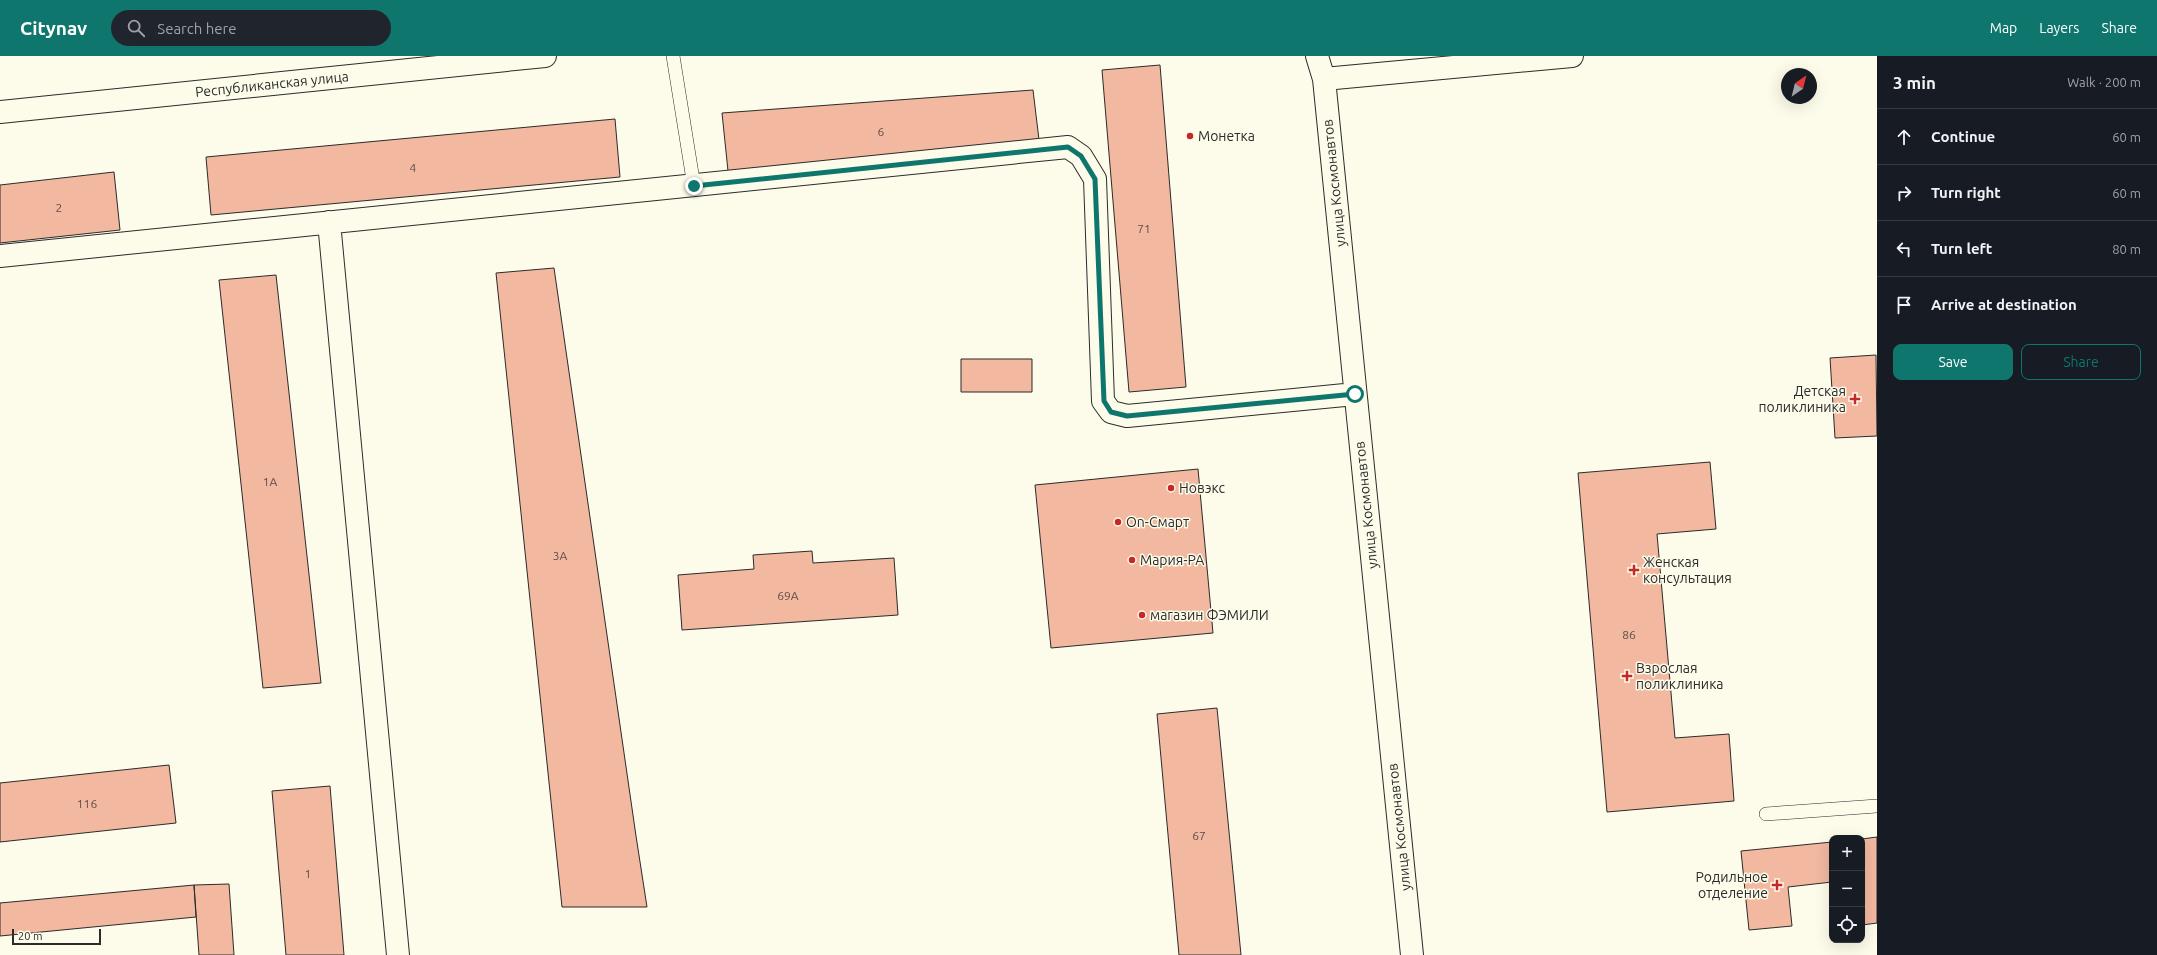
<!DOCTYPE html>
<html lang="en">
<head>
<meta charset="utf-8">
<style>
  body { margin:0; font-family:Ubuntu,sans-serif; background:#20242c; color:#f1f3f6 }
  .controls { position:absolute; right:12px; bottom:12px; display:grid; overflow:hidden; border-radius:8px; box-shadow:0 4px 16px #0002 }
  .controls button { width:36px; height:36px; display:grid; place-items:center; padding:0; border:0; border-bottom:1px solid #363941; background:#171b24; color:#f1f3f6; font:20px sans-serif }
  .compass { position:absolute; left:1781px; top:12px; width:36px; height:36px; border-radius:50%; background:#171b24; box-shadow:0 4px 16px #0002; rotate:35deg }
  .scale { position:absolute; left:12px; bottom:10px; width:89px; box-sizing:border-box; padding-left:4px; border:2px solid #2b2b2b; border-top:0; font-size:11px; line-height:14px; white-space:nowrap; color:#2b2b2b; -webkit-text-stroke:3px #fdfbea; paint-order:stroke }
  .stop { position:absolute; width:12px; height:12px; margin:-9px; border:3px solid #0f766e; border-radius:50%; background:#fff }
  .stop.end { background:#0f766e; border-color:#fff; box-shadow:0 1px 4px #0008 }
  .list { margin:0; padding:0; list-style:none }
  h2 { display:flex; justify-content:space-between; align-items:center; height:52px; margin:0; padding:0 16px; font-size:17px }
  h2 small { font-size:13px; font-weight:400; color:#9ea1a6 }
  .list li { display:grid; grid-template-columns:26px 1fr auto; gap:12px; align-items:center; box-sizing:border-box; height:56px; padding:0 16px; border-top:1px solid #363941 }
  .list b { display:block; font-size:15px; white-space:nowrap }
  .list em { font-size:13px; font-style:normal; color:#9ea1a6 }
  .actions { display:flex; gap:8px; padding:12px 16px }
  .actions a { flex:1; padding:9px 0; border:1px solid #0f766e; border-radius:8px; text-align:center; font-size:14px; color:#0f766e }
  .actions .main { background:#0f766e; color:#fff }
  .icon { flex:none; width:22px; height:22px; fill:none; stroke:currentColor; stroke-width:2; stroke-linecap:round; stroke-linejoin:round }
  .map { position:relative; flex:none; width:1877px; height:899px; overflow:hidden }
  header { display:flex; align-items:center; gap:24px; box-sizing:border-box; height:56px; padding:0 20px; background:#0f766e; color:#fff }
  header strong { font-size:19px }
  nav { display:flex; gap:22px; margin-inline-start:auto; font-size:14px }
  .search { width:280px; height:36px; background:#20242c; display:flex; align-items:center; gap:10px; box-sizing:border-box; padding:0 14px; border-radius:22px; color:#9ea1a6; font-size:15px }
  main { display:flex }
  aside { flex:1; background:#171b24 }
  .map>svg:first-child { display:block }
</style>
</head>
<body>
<header>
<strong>Citynav</strong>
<div class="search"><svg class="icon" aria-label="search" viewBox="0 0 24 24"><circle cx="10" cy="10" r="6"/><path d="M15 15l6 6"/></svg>Search here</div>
<nav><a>Map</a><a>Layers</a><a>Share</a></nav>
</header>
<main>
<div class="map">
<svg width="1877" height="899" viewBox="0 0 1877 899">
  <rect width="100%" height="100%" fill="#fdfbea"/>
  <path fill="#f2b8a0" stroke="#2b2b2b" d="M 1160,9 L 1186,331 L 1129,336 L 1102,14 Z
    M 1033,34 L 1040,92 L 728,115 L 722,57 Z
    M 615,63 L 620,121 L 211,159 L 206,101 Z
    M 114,116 L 120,174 L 0,187 L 0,129 Z
    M 554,212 L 636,780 L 647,851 L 562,851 L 496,217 Z
    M 276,219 L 321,627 L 263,632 L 219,224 Z
    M 1876,299 L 1877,380 L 1835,382 L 1830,302 Z
    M 961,303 L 1032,303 L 1032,336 L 961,336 Z
    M 1710,406 L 1716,473 L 1657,478 L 1675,682 L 1729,678 L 1734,745 L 1607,756 L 1578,417 Z
    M 1198,413 L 1213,577 L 1051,592 L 1035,429 Z
    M 812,495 L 813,507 L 894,502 L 898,559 L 682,574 L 678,519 L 754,513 L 753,499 Z
    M 1217,652 L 1241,899 L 1179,899 L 1157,658 Z
    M 169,709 L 176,767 L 0,786 L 0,727 Z
    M 330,730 L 344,899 L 286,899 L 272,735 Z
    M 1877,781 L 1877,867 L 1862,869 L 1862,783 Z
    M 1832,786 L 1832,826 L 1788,831 L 1792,870 L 1749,874 L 1741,795 Z
    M 229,828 L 234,899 L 199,899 L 194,829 Z
    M 194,829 L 196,861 L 0,880 L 0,847 Z"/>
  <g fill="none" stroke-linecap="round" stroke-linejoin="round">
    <g stroke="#2b2b2b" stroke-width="14">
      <path id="service" d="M 673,0 L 694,130
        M 1766,758 L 1877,750"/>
    </g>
    <g stroke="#2b2b2b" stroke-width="24">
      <path id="minor" d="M 1317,0 L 1324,23 L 1412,899
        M 1324,23 L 1572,0
        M 0,56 L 545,0
        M 329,166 L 398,899
        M 0,200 L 1068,91 L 1081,100 L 1095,123 L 1103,345 L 1111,356 L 1127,360 L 1355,338"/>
    </g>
    <use href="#service" stroke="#fdfbea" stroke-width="13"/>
    <use href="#minor" stroke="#fdfbea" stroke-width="22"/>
  </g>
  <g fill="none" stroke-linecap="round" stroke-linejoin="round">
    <path stroke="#0f766e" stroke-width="5" d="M 694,130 L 1068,91 L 1081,100 L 1095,123 L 1104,345 L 1111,356 L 1127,360 L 1355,338"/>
  </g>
  <g fill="#c62828" stroke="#fdfbea" stroke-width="1.5">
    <circle cx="1190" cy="80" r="4"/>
    <path d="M1853 337h4v4h4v4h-4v4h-4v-4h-4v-4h4z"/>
    <circle cx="1171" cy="432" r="4"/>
    <circle cx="1118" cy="466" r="4"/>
    <circle cx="1132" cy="504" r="4"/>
    <path d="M1632 508h4v4h4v4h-4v4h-4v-4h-4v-4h4z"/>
    <circle cx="1142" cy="559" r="4"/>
    <path d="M1625 614h4v4h4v4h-4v4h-4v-4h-4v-4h4z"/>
    <path d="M1775 823h4v4h4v4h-4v4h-4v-4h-4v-4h4z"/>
  </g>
  <g text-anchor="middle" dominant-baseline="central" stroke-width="3" stroke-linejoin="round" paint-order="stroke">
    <g font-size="12" fill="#5d4e48">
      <text x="881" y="75">6</text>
      <text x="413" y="111">4</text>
      <text x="59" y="151">2</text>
      <text x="1144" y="172">71</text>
      <text x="270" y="425">1А</text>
      <text x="560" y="499">3А</text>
      <text x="788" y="539">69А</text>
      <text x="1629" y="578">86</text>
      <text x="87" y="747">116</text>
      <text x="1199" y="779">67</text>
      <text x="308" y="817">1</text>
    </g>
    <g font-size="14" fill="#2b2b2b" stroke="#fdfbea">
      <text transform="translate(272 28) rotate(-6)">Республиканская улица</text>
      <text transform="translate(1334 127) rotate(-96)">улица Космонавтов</text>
      <text transform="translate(1366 449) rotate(-96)">улица Космонавтов</text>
      <text transform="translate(1399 771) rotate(-96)">улица Космонавтов</text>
    </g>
    <g font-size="14" fill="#2b2b2b" stroke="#fdfbea" text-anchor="start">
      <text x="1198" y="80">Монетка</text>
      <text x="1846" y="335" text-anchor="end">Детская<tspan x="1846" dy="16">поликлиника</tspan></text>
      <text x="1179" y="432">Новэкс</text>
      <text x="1126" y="466">On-Смарт</text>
      <text x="1140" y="504">Мария-РА</text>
      <text x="1643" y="506">Женская<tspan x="1643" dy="16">консультация</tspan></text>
      <text x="1150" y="559">магазин ФЭМИЛИ</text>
      <text x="1636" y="612">Взрослая<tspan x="1636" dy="16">поликлиника</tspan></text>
      <text x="1768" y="821" text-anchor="end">Родильное<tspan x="1768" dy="16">отделение</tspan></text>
    </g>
  </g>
</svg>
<div class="controls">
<button>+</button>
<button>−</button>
<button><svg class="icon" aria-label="locate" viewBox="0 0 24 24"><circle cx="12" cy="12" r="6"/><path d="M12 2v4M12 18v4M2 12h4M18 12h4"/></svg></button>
</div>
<svg class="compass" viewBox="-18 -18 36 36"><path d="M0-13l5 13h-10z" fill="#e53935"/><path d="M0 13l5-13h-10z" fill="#9ea1a6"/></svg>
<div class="scale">20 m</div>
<div class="stop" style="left:1355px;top:338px"></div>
<div class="stop end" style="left:694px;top:130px"></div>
</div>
<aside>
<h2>3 min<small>Walk · 200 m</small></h2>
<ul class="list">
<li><svg class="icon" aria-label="ahead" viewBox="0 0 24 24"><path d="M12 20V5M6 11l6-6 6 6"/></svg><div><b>Continue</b></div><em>60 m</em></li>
<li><svg class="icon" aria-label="right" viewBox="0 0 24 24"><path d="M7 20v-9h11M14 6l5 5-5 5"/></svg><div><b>Turn right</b></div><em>60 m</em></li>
<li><svg class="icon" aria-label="left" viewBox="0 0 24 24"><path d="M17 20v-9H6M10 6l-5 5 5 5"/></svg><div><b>Turn left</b></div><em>80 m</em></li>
<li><svg class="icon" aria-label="arrive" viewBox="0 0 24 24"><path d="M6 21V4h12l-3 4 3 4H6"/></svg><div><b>Arrive at destination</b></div></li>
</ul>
<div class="actions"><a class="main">Save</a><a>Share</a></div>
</aside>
</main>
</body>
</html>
